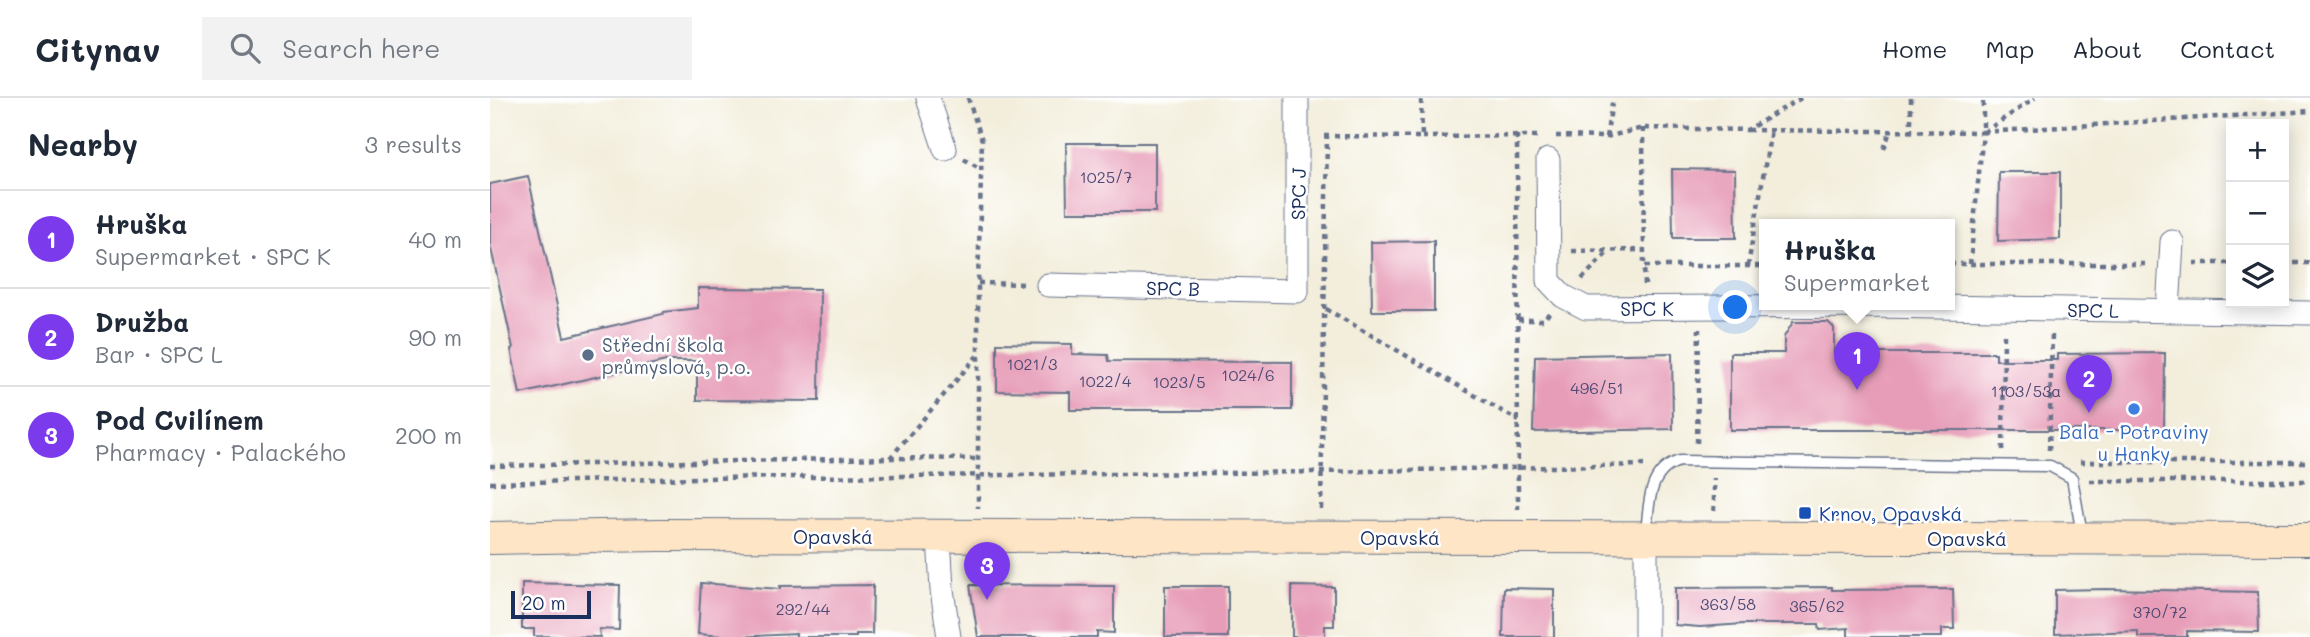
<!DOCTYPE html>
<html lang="en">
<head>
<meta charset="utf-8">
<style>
  body { margin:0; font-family:Mali,sans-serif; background:#f2f2f3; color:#1f2937 }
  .controls { position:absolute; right:21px; top:21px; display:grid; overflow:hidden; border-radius:0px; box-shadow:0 4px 18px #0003 }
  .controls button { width:63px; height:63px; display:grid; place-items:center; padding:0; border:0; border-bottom:2px solid #e0e1e3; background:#fff; color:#1f2937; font:35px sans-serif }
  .scale { position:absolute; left:21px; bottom:18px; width:80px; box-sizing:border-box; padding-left:7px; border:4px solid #1b2f5e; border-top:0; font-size:19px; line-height:24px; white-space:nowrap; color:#1b2f5e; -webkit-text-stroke:5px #fff; paint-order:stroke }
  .you { position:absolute; left:1246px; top:210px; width:24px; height:24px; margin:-18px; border:5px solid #fff; border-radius:50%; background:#1a73e8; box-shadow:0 0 0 10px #1a73e833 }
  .badge { display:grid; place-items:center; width:46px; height:46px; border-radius:50%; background:#7c3aed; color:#fff; font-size:23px; font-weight:700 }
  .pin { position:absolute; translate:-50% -58px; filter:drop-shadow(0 2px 4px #0008) }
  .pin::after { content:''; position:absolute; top:37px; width:24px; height:21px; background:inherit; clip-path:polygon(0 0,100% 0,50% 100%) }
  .popup { position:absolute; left:1269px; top:121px; width:196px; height:91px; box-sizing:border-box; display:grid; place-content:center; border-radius:0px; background:#fff; filter:drop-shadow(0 2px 5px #0005); font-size:23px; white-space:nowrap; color:#747a83 }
  .popup b { font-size:26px; color:#1f2937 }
  .popup::after { content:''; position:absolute; left:50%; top:100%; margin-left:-14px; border:14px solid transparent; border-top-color:#fff }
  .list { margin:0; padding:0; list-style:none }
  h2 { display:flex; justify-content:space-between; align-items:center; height:91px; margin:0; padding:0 28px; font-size:30px }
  h2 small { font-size:23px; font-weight:400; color:#747a83 }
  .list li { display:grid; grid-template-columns:46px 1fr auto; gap:21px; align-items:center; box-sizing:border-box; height:98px; padding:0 28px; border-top:2px solid #e0e1e3 }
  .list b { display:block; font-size:26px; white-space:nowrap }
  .list p { margin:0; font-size:23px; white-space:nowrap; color:#747a83 }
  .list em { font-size:23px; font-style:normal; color:#747a83 }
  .icon { flex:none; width:38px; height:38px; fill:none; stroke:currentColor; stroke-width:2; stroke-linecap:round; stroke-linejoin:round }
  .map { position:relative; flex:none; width:1820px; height:539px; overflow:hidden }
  header { display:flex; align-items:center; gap:42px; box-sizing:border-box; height:98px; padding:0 35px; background:#fff; border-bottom:2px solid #e0e1e3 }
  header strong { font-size:33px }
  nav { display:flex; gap:38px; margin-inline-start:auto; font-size:24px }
  .search { width:490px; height:63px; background:#f2f2f3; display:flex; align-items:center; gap:18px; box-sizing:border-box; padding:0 24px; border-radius:0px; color:#747a83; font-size:26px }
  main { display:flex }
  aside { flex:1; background:#fff }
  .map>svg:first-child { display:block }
</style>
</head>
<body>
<header>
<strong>Citynav</strong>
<div class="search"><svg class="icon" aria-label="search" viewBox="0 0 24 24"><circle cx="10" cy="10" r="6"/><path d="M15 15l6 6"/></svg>Search here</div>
<nav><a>Home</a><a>Map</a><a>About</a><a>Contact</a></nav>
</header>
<main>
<aside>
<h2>Nearby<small>3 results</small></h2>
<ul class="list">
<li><span class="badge">1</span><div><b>Hruška</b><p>Supermarket · SPC K</p></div><em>40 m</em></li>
<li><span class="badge">2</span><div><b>Družba</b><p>Bar · SPC L</p></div><em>90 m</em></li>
<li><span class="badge">3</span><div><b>Pod Cvilínem</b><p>Pharmacy · Palackého</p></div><em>200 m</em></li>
</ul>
</aside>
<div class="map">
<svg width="1820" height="539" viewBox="0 0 1820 539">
  <rect width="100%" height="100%" fill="#fff"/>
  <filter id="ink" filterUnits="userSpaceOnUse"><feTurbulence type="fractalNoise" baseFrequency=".0143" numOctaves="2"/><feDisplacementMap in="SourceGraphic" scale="14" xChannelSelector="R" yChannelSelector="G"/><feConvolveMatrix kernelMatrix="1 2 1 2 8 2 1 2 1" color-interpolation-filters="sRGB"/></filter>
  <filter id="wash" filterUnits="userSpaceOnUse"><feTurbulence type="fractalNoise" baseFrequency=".00686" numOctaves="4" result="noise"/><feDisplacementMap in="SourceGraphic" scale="28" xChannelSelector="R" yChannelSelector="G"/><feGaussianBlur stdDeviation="1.57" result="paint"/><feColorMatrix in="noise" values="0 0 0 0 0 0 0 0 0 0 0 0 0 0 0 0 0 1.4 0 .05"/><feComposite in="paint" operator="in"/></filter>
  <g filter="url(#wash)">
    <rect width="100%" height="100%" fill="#f3eedc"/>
    <g id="blocks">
      <path fill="#e79db8" d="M 576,45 L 665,45 L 665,114 L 577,114 Z
        M 1182,71 L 1245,72 L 1246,140 L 1183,140 Z
        M 1509,74 L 1570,74 L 1570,141 L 1508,143 Z
        M 38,78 L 74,239 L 173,216 L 174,214 L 208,210 L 208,190 L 330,191 L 329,303 L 207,302 L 207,263 L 176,263 L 30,296 L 21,251 L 23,250 L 0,146 L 0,86 Z
        M 944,143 L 944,213 L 882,213 L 881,144 Z
        M 1303,224 L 1338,224 L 1344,230 L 1344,255 L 1506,255 L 1506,262 L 1567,262 L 1567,256 L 1675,255 L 1674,332 L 1240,332 L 1240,255 L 1294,255 L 1294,239 Z
        M 507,245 L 582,246 L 582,256 L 618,257 L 619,263 L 802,264 L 802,312 L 580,312 L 580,294 L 507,293 Z
        M 1182,255 L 1183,331 L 1043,334 L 1045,258 Z
        M 32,485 L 130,487 L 129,532 L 109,531 L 110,539 L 44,538 L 44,531 L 32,531 Z
        M 211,485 L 290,491 L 290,488 L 383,487 L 382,536 L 366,536 L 366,539 L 306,539 L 306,536 L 244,539 L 208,536 Z
        M 480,487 L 624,488 L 624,535 L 607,534 L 607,539 L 488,539 Z
        M 675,488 L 738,488 L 738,539 L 675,539 Z
        M 802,488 L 844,489 L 844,528 L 835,528 L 835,539 L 802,539 Z
        M 1342,489 L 1342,492 L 1463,491 L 1464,531 L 1452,531 L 1452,539 L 1358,539 L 1358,530 L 1330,532 L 1329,526 L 1254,526 L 1210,529 L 1185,527 L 1185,490 Z
        M 1014,490 L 1064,491 L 1064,539 L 1013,539 Z
        M 1616,491 L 1768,494 L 1769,534 L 1697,533 L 1697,539 L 1648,539 L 1648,533 L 1565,536 L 1565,492 Z"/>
    </g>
  </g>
  <g filter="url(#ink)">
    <use href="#blocks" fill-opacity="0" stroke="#67728a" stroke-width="2"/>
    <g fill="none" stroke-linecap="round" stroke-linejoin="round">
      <g stroke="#67728a" stroke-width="13">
        <path id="lane" d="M 1156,436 C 1159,408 1157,372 1190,363 L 1560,368 L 1582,380 L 1592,436"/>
      </g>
      <g stroke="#67728a" stroke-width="25">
        <path id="street" d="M 438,0 L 455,51
          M 1058,62 L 1059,183 L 1073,198 L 1096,210 L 1387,208 L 1820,215
          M 558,187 L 807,193 L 807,0
          M 1678,212 L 1682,144
          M 449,438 L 452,492 L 459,539
          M 1156,438 L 1156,539"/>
      </g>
      <g stroke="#67728a" stroke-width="34">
        <path id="secondary" d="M 0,440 L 168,437 L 1820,441"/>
      </g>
      <path stroke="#67728a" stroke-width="4.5" stroke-dasharray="5 5" stroke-linecap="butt" d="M 478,0 L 492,42 L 488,185 L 488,410
        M 1421,0 L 1421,34
        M 1153,30 L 1154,168
        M 1258,32 L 1493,34 L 1493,0
        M 1493,34 L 1820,13
        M 1494,34 L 1545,0
        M 1027,37 L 1028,411
        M 834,38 L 932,39 L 931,0
        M 1066,38 L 1116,39 L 1153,30 L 1257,32 L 1311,0
        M 932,39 L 1050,38
        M 1116,39 L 1123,0
        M 1394,51 L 1400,33
        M 474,61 L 491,71
        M 1082,153 L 1154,152
        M 1704,165 L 1741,165
        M 1794,165 L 1820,165
        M 1460,166 L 1656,166
        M 1480,166 L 1493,34
        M 1258,168 L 1281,32
        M 1092,181 L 1119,153
        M 488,185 L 537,186
        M 1155,187 L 1154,168 L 1274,168
        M 836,211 L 1029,323
        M 1028,222 L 1054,222 L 1059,215
        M 1207,345 L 1209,231
        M 1513,352 L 1514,235
        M 1559,352 L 1562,235
        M 400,360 L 487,258
        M 1590,364 L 1820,364
        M 0,368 L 400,360 L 487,361
        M 1600,383 L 1820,383
        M 0,385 L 208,380 L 832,374 L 1154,367
        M 831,411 L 837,38
        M 1224,413 L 1224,380"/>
      <use href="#lane" stroke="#fff" stroke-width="10"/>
      <use href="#street" stroke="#fff" stroke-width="23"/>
      <use href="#secondary" stroke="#fde5c5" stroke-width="32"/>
    </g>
  </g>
  <circle fill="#5c6f8a" stroke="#fff" stroke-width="2.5" cx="98" cy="257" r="7"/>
  <circle fill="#3f7fe0" stroke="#fff" stroke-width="2.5" cx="1644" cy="311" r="7"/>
  <rect fill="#1a4fb4" stroke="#fff" stroke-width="2.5" x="1308" y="408" width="14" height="14" rx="3.5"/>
  <g text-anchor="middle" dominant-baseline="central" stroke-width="5" stroke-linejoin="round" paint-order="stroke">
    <g font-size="16" fill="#4e4a74">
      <text x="616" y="78">1025/7</text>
      <text x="542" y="265">1021/3</text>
      <text x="758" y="276">1024/6</text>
      <text x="615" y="282">1022/4</text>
      <text x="689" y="283">1023/5</text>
      <text x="1107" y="289">496/51</text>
      <text x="1536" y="292">1103/53a</text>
      <text x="1238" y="505">363/58</text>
      <text x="1327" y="507">365/62</text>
      <text x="313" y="510">292/44</text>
      <text x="1670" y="513">370/72</text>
    </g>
    <g font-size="19" fill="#1b2f5e" stroke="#fff">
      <text transform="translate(808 96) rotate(-89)">SPC J</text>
      <text transform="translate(683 190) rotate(1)">SPC B</text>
      <text x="1157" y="210">SPC K</text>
      <text transform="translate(1603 212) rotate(1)">SPC L</text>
      <text x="343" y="438">Opavská</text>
      <text x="910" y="439">Opavská</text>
      <text x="1477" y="440">Opavská</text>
    </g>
    <g font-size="19" fill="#4e5e75" stroke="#fff" text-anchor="start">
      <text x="112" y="246">Střední škola<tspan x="112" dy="22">průmyslová, p.o.</tspan></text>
    </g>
    <g font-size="19" fill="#366cbe" stroke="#fff">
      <text x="1644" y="333">Bala - Potraviny<tspan x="1644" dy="22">u Hanky</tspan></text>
    </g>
    <g font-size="19" fill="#164399" stroke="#fff" text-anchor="start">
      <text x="1329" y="415">Krnov, Opavská</text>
    </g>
  </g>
</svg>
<div class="controls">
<button>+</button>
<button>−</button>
<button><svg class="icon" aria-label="layers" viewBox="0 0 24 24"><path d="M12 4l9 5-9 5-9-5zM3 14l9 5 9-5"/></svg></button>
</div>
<div class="scale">20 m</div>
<div class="you"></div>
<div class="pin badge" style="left:1367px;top:292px">1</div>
<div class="popup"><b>Hruška</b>Supermarket</div>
<div class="pin badge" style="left:1599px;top:315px">2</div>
<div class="pin badge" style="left:497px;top:502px">3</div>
</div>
</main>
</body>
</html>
